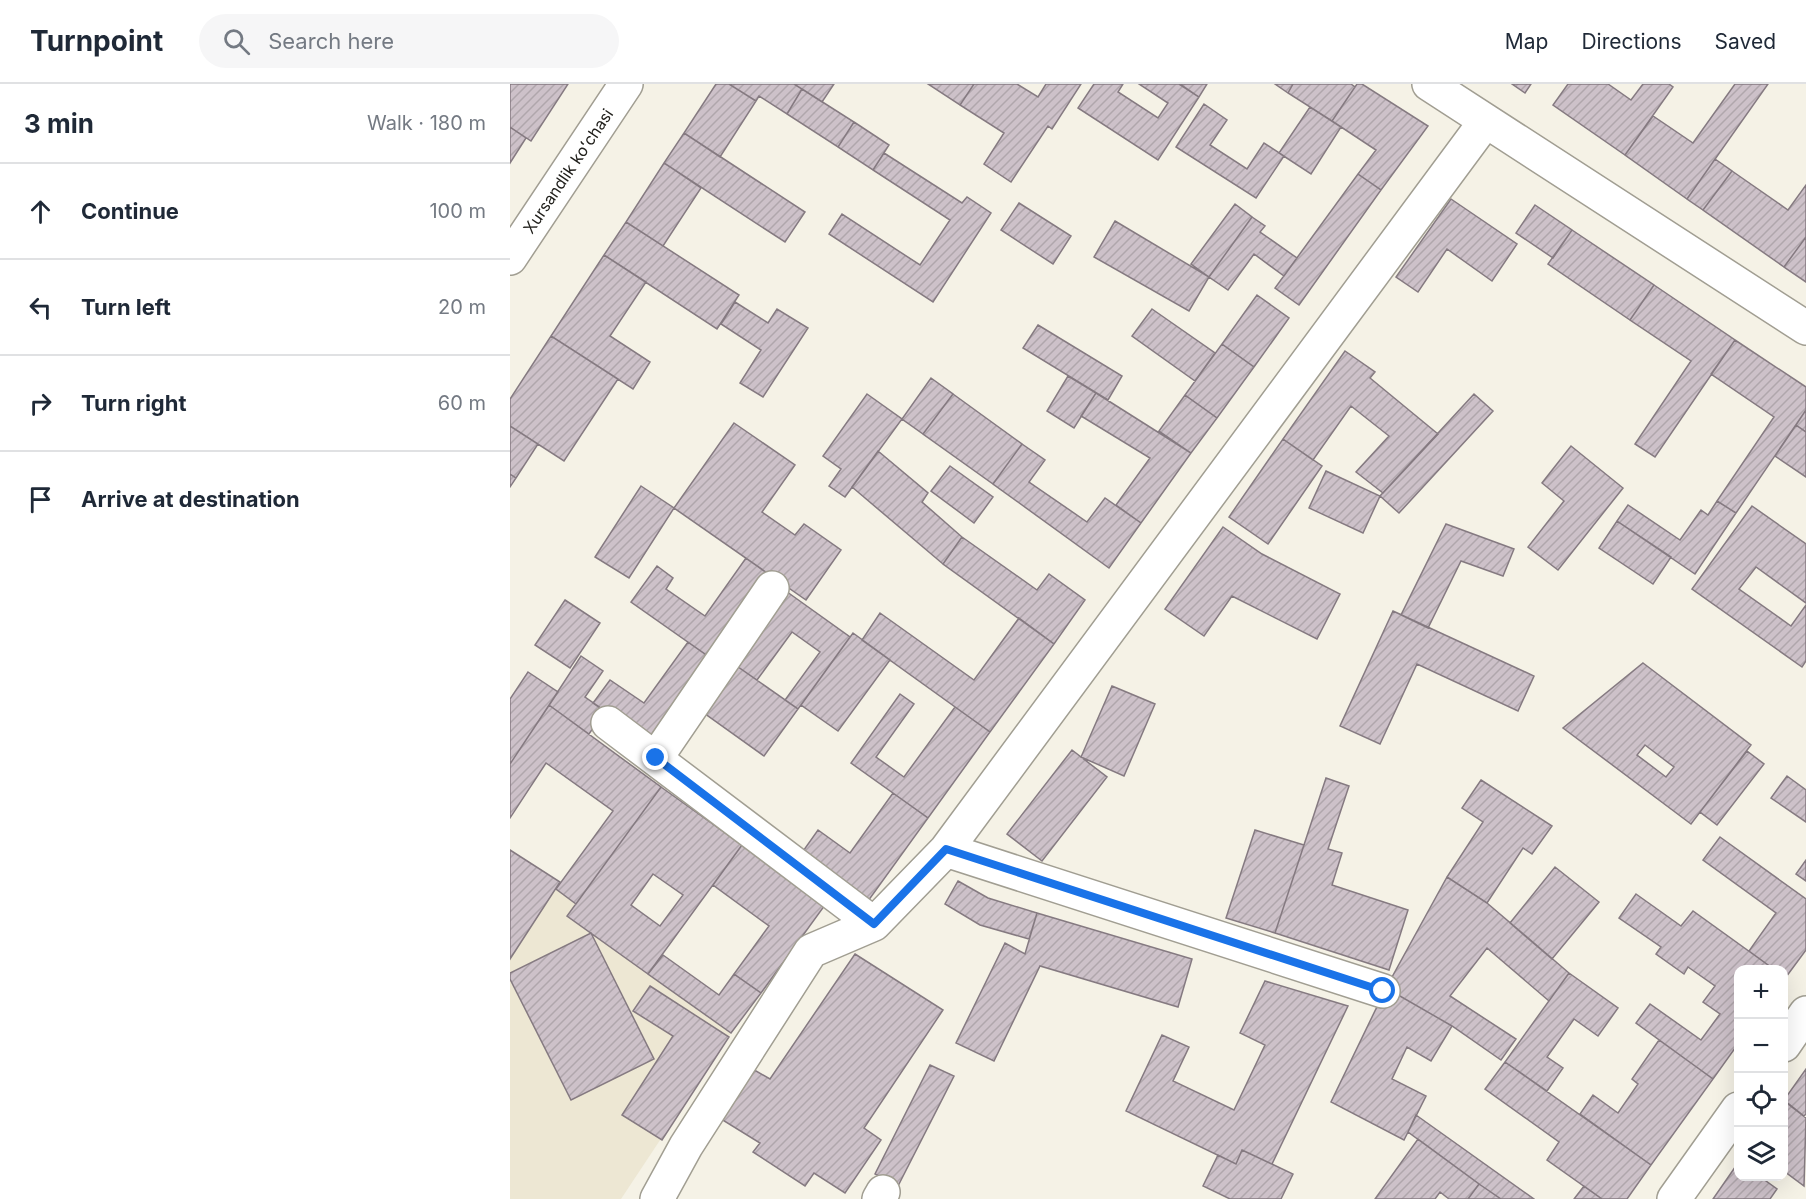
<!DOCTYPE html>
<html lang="en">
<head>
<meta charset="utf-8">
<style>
  body { margin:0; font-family:Inter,sans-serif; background:#f6f6f7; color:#1f2937 }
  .controls { position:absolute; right:18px; bottom:18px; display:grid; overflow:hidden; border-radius:12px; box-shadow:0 6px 24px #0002 }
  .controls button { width:54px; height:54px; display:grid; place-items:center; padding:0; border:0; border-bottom:2px solid #e0e1e3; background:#fff; color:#1f2937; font:30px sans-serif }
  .stop { position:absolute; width:18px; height:18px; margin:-14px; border:4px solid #1a73e8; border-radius:50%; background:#fff }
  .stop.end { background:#1a73e8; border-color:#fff; box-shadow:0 2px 6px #0008 }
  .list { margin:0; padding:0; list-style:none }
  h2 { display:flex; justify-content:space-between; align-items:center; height:78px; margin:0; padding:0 24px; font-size:26px }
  h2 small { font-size:20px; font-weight:400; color:#747a83 }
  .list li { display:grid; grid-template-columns:39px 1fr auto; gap:18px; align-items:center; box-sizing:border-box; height:96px; padding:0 24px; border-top:2px solid #e0e1e3 }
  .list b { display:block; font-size:22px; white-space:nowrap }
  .list em { font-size:20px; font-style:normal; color:#747a83 }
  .icon { flex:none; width:33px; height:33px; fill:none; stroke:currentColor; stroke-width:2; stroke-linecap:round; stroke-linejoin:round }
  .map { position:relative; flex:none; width:1296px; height:1115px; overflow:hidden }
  header { display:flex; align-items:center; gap:36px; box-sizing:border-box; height:84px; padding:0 30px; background:#fff; border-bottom:2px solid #e0e1e3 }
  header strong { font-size:28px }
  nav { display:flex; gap:33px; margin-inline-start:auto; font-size:21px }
  .search { width:420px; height:54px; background:#f6f6f7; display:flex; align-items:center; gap:15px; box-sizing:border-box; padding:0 21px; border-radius:33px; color:#747a83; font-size:22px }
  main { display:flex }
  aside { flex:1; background:#fff }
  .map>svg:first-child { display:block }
</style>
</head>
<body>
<header>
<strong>Turnpoint</strong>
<div class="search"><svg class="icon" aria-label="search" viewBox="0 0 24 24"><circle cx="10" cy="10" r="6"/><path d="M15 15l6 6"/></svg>Search here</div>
<nav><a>Map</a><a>Directions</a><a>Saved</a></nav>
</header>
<main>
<aside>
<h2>3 min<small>Walk · 180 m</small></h2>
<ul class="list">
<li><svg class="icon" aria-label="ahead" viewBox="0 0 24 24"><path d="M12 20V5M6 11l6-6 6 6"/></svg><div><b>Continue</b></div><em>100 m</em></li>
<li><svg class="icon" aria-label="left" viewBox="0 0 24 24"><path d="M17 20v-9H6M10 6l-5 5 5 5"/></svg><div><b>Turn left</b></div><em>20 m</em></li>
<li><svg class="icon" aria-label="right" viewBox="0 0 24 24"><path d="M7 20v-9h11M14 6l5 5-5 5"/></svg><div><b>Turn right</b></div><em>60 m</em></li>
<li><svg class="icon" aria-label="arrive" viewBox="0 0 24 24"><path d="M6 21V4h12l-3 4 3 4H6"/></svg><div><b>Arrive at destination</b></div></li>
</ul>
</aside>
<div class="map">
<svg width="1296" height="1115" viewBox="0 0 1296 1115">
  <defs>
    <pattern id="building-hatch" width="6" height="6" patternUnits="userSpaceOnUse" patternTransform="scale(1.5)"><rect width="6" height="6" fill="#cdc1c9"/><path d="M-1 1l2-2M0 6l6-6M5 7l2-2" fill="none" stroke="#b0a6ac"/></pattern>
  </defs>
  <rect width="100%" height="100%" fill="#f5f2e6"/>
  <path fill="#ede7d3" d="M 0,766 L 50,798 L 46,805 L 66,820 L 58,832 L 221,949 L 111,1115 L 0,1115 Z"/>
  <path fill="url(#building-hatch)" stroke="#857a81" stroke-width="1.5" fill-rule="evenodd" d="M 0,0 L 58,0 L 21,57 L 0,43 Z
    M 206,0 L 219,0 L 246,17 L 210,73 L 174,49 Z
    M 219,0 L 284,0 L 292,5 L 277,30 L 249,12 L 246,17 Z
    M 284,0 L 324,0 L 312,18 Z
    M 418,0 L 464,0 L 450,21 Z
    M 464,0 L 507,0 L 528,13 L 536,0 L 571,0 L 542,45 L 538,42 L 501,98 L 474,80 L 494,49 L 450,21 Z
    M 584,0 L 613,0 L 608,8 L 648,34 L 658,19 L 629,0 L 669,0 L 689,13 L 648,76 L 568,24 Z
    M 670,0 L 697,0 L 689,13 Z
    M 765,0 L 783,0 L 778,9 Z
    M 783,0 L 841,0 L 845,3 L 822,37 L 778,9 Z
    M 847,0 L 852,0 L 918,42 L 871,106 L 848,90 L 866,66 L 822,37 Z
    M 1002,0 L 1021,0 L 1015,9 Z
    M 1058,0 L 1098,0 L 1121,16 L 1133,0 L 1159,0 L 1163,3 L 1115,71 L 1043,21 Z
    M 1225,0 L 1258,0 L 1177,115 L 1115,71 L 1143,32 L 1183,59 Z
    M 292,5 L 344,38 L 328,63 L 277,30 Z
    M 694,20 L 717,36 L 700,61 L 737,85 L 754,59 L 774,72 L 746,114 L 666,63 Z
    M 800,23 L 831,43 L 801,90 L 769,69 Z
    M 344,38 L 379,61 L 363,86 L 328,63 Z
    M 0,43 L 16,54 L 0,79 Z
    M 174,49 L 295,128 L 275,158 L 154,79 Z
    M 374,69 L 452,119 L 457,113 L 481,129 L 423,218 L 319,150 L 332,130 L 410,181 L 440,136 L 363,86 Z
    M 1205,75 L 1222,87 L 1193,126 L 1177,115 Z
    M 154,79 L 191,104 L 153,162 L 116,138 Z
    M 1222,87 L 1278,126 L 1296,101 L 1296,153 L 1274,183 L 1193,126 Z
    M 848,90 L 871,106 L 789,221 L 765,204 Z
    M 941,115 L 1007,160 L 982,197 L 937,165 L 908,208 L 886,193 Z
    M 509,119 L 561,152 L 543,180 L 491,146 Z
    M 725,120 L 742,133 L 699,193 L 681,180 Z
    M 1025,121 L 1062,146 L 1043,174 L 1006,149 Z
    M 742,133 L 755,142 L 750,148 L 787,174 L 774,192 L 744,170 L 718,206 L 699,193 Z
    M 605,137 L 699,193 L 679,227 L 584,173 Z
    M 116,138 L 229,211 L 207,245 L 94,171 Z
    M 1062,146 L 1144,201 L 1120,236 L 1038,180 Z
    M 1296,153 L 1296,198 L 1274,183 Z
    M 94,171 L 136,198 L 100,252 L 140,278 L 123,305 L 41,252 Z
    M 1144,201 L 1225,256 L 1145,373 L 1125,360 L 1181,277 L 1120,236 Z
    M 747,211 L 779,234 L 744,283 L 712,260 Z
    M 225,218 L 258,239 L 267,225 L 298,244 L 253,313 L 230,299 L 251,266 L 211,240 Z
    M 642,225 L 705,269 L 685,297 L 622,252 Z
    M 528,241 L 612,292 L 598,316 L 513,264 Z
    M 41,252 L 108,295 L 54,377 L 0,342 L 0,315 Z
    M 1225,256 L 1296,303 L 1296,326 L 1226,429 L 1207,417 L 1264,333 L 1201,290 Z
    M 712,260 L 744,283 L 707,334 L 675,311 Z
    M 835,267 L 865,288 L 860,294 L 928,350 L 873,409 L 846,388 L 879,352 L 841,322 L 803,376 L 773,355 Z
    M 558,292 L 586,309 L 564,344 L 537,327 Z
    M 421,294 L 443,310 L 413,350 L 392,335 Z
    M 586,309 L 681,369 L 631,439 L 606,421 L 640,374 L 571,332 Z
    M 357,310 L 392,335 L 335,413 L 319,402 L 331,385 L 313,372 Z
    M 443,310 L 512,360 L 483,400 L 413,350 Z
    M 964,310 L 983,327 L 889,429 L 870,412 Z
    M 675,311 L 707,334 L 681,369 L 649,347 Z
    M 1296,326 L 1296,348 L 1286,341 Z
    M 224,339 L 285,381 L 252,428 L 285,451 L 294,440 L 331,466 L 296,516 L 164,424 Z
    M 1286,341 L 1296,348 L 1296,393 L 1265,372 Z
    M 0,342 L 28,360 L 6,394 L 0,390 Z
    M 773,355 L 812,382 L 758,460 L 719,433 Z
    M 512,360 L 535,376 L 519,398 L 577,438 L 595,414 L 631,439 L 599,484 L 483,400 Z
    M 1061,362 L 1113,404 L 1048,486 L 1018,463 L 1054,417 L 1032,399 Z
    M 368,367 L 418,409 L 412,418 L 452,453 L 433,480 L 342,403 Z
    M 440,382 L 483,413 L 464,439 L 421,407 Z
    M 816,387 L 870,412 L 853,449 L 799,424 Z
    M 0,390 L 6,394 L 0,403 Z
    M 131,402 L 164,424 L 119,494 L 85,473 Z
    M 1207,417 L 1226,429 L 1185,490 L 1107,437 L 1118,421 L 1170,456 L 1191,426 L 1198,431 Z
    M 1242,422 L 1296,460 L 1296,519 L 1246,483 L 1229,505 L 1281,542 L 1296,521 L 1296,577 L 1292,583 L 1182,505 Z
    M 1107,437 L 1161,473 L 1143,500 L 1089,464 Z
    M 936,440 L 1004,465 L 993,492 L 951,477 L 918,544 L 891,531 Z
    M 713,443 L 752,470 L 830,510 L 807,555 L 722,512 L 694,552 L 655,525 Z
    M 452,453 L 527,506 L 539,490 L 575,516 L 544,560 L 433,480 Z
    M 236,474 L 261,492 L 202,575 L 121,518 L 147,482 L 163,494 L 156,505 L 195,532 Z
    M 273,505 L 340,553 L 288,625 L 275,616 L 310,568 L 282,548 L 247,596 L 221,578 Z
    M 55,516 L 90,539 L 60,584 L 25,561 Z
    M 883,527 L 1024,592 L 1008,627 L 907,580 L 870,660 L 830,642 Z
    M 370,529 L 464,596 L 509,534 L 544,560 L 480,648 L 352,556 Z
    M 343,549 L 380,576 L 328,647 L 291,621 Z
    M 178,558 L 202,575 L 142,660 L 83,619 L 100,596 L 134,619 Z
    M 71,572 L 93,587 L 75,613 L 95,627 L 79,650 L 39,621 Z
    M 221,578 L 288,625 L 254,672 L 187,624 Z
    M 1133,579 L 1241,661 L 1181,740 L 1053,644 ZM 1135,661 L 1164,683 L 1156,693 L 1127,671 Z
    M 18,588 L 48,608 L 0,680 L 0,615 Z
    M 602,602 L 645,620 L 614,692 L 571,673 Z
    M 390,610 L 404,620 L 366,673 L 394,693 L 445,623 L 480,648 L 418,734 L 341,679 Z
    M 39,621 L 151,703 L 66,820 L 46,805 L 103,727 L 36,679 L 0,734 L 0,680 Z
    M 562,666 L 597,693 L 532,777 L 497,750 Z
    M 1237,667 L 1254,680 L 1207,741 L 1190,728 Z
    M 1277,692 L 1296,706 L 1296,738 L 1261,714 Z
    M 816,694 L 839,702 L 818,765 L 832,769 L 822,801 L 898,826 L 879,886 L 765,849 Z
    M 971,696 L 1042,742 L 1022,770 L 1013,764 L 977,819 L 937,793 L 973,738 L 952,724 Z
    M 151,703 L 232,761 L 138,890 L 57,832 ZM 143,790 L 173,811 L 150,842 L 121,821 Z
    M 383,709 L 418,734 L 353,824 L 286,777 L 308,746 L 340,769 Z
    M 745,746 L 794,761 L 765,849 L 716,834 Z
    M 1210,753 L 1296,815 L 1296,866 L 1276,893 L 1274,886 L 1265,886 L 1239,867 L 1266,829 L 1193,776 Z
    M 232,761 L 315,821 L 251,909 L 224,890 L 259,842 L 203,801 Z
    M 0,766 L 50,798 L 0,875 Z
    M 1296,776 L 1296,797 L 1286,790 Z
    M 1045,783 L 1089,818 L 1042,875 L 1000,839 Z
    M 937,793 L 977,819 L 1059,889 L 1039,917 L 977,864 L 940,912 L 1006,955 L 991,976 L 942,942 L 876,904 Z
    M 448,797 L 478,814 L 527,829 L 519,855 L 470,841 L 435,820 Z
    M 1126,810 L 1171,842 L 1183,827 L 1265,886 L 1228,886 L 1228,960 L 1203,995 L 1126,939 L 1140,920 L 1191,956 L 1210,930 L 1193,918 L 1205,902 L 1178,883 L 1174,890 L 1146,870 L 1151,863 L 1109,834 Z
    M 527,829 L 682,875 L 668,923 L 530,882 L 484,977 L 446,959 L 495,859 L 515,870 Z
    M 81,849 L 144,975 L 61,1016 L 0,895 L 0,889 Z
    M 345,870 L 433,926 L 354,1044 L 371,1056 L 335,1109 L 304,1089 L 295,1102 L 243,1068 L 250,1059 L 211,1035 L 241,984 L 260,995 Z
    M 153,871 L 209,911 L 224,890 L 251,909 L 221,949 L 138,890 Z
    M 1059,889 L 1108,924 L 1088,952 L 1064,935 L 1037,973 L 1053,984 L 1037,1007 L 995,978 Z
    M 755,897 L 838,922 L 762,1080 L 732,1066 L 726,1080 L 616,1027 L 652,951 L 679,963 L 663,997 L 724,1026 L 755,961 L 730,949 Z
    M 140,902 L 219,953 L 152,1056 L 112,1031 L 163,952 L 123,927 Z
    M 876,904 L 942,942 L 921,977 L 897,963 L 882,995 L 916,1012 L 894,1056 L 821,1018 Z
    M 1149,956 L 1203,995 L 1141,1081 L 1070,1030 L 1083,1011 L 1108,1029 L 1128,1000 L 1122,995 Z
    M 995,978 L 1141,1081 L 1117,1115 L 1092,1115 L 1037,1076 L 1049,1058 L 975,1005 Z
    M 420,981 L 444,992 L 388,1102 L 365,1090 Z
    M 1296,985 L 1296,1030 L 1294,1032 L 1274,1016 Z
    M 1274,1017 L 1296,1034 L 1294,1102 L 1274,1087 Z
    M 906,1031 L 1024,1115 L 991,1115 L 969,1100 L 898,1048 Z
    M 908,1055 L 969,1100 L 958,1115 L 939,1115 L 930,1108 L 925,1115 L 865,1115 Z
    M 732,1066 L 783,1090 L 771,1115 L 720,1115 L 693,1102 L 708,1071 L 726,1080 Z
    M 1228,1079 L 1228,1092 L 1249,1092 L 1267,1105 L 1260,1115 L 1203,1115 Z
    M 969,1100 L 991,1115 L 958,1115 Z
    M 1074,1102 L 1092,1115 L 1064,1115 Z"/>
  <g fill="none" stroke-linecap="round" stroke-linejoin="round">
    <g stroke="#a19e92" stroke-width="36">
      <path id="minor" d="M 919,0 L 1296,244
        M 0,174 L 116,0
        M 98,639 L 364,840
        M 146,674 L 262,504
        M 436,766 L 873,907
        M 1274,961 L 1296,929
        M 147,1115 L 176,1062 L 301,867 L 364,840 L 436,766 L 975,38
        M 369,1115 L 373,1108
        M 1164,1115 L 1228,1025"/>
    </g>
    <use href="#minor" stroke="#fff" stroke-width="33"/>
  </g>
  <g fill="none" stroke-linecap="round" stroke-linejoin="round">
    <path stroke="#1a73e8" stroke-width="8" d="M 146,674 L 364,840 L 436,765 L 873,907"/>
  </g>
  <g text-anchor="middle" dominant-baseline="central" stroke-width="4.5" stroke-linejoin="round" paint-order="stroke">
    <g font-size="16" fill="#21201c" stroke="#fff">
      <text transform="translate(58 87) rotate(-56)">Xursandlik koʻchasi</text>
    </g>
  </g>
</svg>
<div class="controls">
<button>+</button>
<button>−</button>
<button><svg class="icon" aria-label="locate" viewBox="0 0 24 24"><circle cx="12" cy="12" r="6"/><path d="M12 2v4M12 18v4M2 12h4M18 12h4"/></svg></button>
<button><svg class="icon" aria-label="layers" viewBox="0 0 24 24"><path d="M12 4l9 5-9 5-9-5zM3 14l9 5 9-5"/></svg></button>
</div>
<div class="stop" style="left:873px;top:907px"></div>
<div class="stop end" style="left:146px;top:674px"></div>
</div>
</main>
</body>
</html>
